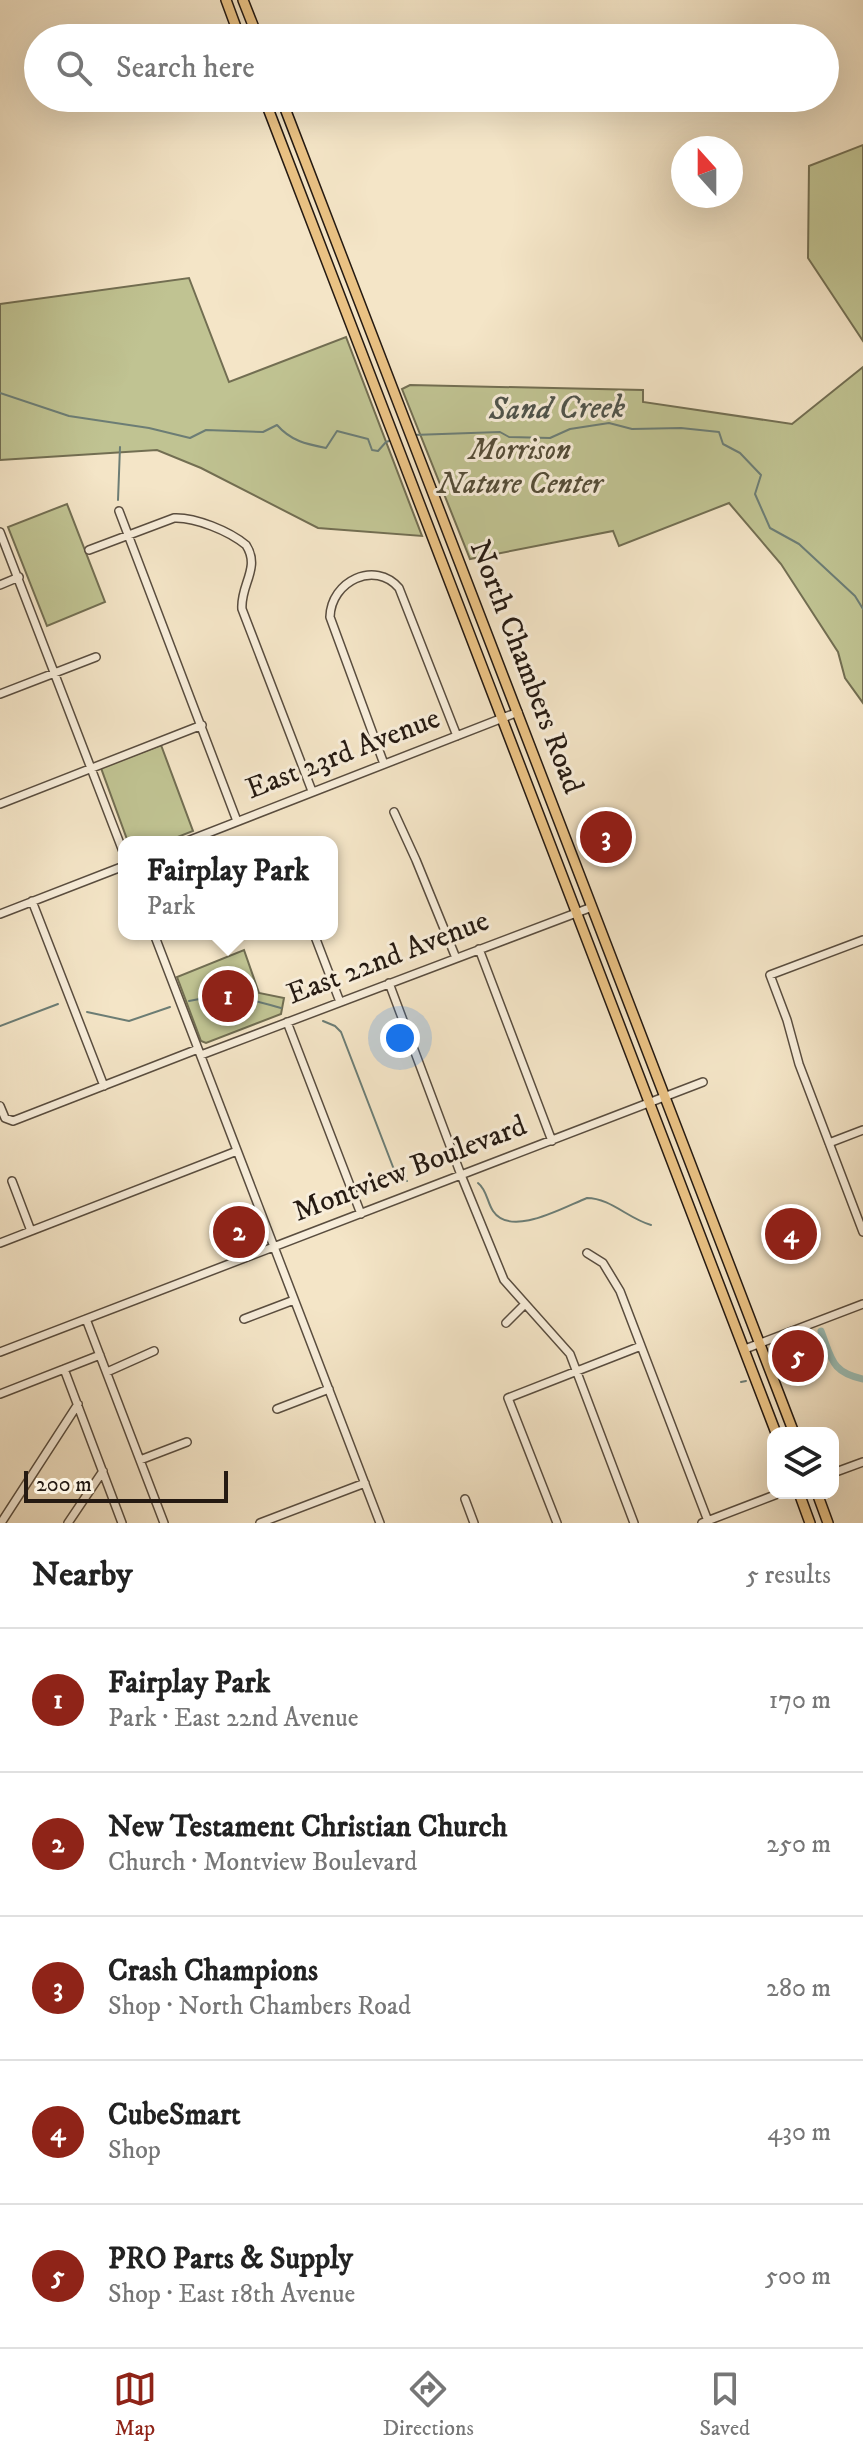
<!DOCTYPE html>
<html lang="en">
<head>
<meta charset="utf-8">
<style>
  body { margin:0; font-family:"IM FELL DW Pica",serif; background:#f2f2f2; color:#222 }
  .controls { position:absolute; right:24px; bottom:24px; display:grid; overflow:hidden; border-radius:16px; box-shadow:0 8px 32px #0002 }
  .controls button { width:72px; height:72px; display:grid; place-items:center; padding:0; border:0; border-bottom:2px solid #e0e0e0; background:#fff; color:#222; font:40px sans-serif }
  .compass { position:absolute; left:671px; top:136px; width:72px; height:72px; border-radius:50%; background:#fff; box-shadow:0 8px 32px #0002; rotate:339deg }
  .scale { position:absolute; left:24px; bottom:20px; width:204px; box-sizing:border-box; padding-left:8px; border:4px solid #251a12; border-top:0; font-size:22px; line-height:28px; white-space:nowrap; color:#251a12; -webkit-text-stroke:6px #f8eedb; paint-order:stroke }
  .you { position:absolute; left:400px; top:1038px; width:28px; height:28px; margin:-20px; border:6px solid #fff; border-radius:50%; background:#1a73e8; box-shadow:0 0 0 12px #1a73e833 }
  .badge { display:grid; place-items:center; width:52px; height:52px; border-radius:50%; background:#8f2418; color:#fff; font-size:26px; font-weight:700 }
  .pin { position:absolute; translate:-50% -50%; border:4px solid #fff; box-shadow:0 2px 8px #0006 }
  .popup { position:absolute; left:118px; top:836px; width:220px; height:104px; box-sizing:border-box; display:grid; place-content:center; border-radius:16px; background:#fff; filter:drop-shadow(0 2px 6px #0005); font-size:26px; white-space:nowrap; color:#767676 }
  .popup b { font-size:30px; color:#222 }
  .popup::after { content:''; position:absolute; left:50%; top:100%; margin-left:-16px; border:16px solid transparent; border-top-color:#fff }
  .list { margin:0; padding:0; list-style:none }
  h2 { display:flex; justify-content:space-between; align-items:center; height:104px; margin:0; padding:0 32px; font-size:34px }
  h2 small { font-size:26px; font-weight:400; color:#767676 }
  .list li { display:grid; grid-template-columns:52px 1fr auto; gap:24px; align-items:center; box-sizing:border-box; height:144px; padding:0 32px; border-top:2px solid #e0e0e0 }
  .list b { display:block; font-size:30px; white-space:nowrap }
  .list p { margin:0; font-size:26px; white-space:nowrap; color:#767676 }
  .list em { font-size:26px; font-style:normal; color:#767676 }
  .icon { flex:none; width:44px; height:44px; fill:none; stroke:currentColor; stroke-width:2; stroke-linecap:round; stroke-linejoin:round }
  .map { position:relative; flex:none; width:863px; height:1523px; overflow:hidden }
  .search { position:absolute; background:#fff; box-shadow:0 8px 32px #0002; left:24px; right:24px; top:24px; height:88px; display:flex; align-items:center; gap:20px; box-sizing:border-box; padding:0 28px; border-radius:44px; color:#767676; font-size:30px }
  .sheet { height:824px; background:#fff }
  nav { display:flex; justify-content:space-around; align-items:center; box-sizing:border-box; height:112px; border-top:2px solid #e0e0e0; background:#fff; font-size:22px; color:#767676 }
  nav a { display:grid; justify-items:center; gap:4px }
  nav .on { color:#8f2418 }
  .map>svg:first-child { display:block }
</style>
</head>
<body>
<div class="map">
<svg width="863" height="1523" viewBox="0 0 863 1523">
  <rect width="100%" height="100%" fill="#f4e5c7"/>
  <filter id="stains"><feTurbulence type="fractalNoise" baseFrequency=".0025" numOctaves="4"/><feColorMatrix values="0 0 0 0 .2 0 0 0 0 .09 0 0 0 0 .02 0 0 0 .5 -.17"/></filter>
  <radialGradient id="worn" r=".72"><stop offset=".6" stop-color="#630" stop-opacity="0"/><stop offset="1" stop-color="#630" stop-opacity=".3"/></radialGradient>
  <path fill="#c0c392" stroke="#726e52" stroke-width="2" d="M 863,145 L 863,341 L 808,258 L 809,166 Z
    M 189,278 L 229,382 L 346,337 L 422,536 L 318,528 L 201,468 L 157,450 L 0,460 L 0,304 Z
    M 863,367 L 863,703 L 845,678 L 838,652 L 781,564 L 729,503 L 619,546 L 613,531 L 470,559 L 402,389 L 410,385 L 643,390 L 643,402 L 792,424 Z
    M 67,504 L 105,602 L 47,626 L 8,527 Z
    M 161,745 L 193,831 L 165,842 L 128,842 L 101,768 Z
    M 244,950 L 259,993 L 284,998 L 281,1014 L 206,1043 L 201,1041 L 177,977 Z"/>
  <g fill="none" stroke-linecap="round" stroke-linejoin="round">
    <path stroke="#6c7d75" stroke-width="2" d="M 0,393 L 69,416 L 149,428 L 190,438 L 206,430 L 263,432 L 277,425 C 291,441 306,444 326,448 L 337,431 L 368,439 L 372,450 L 378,451 L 386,442 L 392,440
      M 413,435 L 500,432 L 509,437 L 550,438 L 570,429 L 609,423 L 632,429 L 681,428 L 719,432 L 723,444 L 740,453 L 761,475 L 755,494 L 770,528 L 799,544 L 855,596 L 863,609
      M 118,500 L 120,447
      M 189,1001 C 231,992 241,997 281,1008
      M 87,1012 L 129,1021 L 170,1007
      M 323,1021 L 335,1026 L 341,1032 L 393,1167 L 400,1177 L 407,1181
      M 0,1026 L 58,1004
      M 478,1183 C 487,1190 487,1202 493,1211 C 511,1238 564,1207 587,1198 C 610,1198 629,1219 651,1225
      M 741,1382 L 746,1381"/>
    <path stroke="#9cbfb7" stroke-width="7" d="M 821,1331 C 832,1359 831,1372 863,1379"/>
    <g stroke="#594d3f" stroke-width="10">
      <path id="minor" d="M 119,511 L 237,821
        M 0,532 L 124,854
        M 89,550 L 174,518 C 195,517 229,531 246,545 C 261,568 240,585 242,609 L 312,791
        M 0,585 L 19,577
        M 0,694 L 96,657
        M 384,764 L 330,617 C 331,581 375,560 399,588 L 457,736
        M 0,804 L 202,725
        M 394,812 L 416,860 L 456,958
        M 185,842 L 518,712
        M 32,901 L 104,1086
        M 0,914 L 124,866
        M 154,934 L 380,1523
        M 314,934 L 340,1002
        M 863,940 L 770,975 L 787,1020 L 799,1064 L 863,1232
        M 479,949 L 552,1141
        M 389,983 L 461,1175 L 504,1280 L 570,1354 L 634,1523
        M 287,1022 L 361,1214
        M 201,1055 L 592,907
        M 0,1106 L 5,1118 L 13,1121 L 198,1049
        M 829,1143 L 863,1130
        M 12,1181 L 31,1231
        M 0,1243 L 237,1151
        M 587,1253 L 603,1263 L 620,1291 L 708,1521
        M 86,1319 L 164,1523
        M 244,1319 L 294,1300
        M 506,1323 L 525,1304
        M 745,1349 L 863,1304
        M 0,1352 L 703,1082
        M 64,1369 L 122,1523
        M 107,1372 L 154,1351
        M 0,1394 L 100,1355
        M 277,1409 L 329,1389
        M 140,1460 L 187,1442
        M 833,1473 L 863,1462
        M 465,1499 L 474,1523
        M 1,1523 L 78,1404
        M 68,1523 L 103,1471
        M 260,1523 L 365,1483
        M 557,1523 L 508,1398 L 641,1346
        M 702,1523 L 780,1493"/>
    </g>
    <g stroke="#251a12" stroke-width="12">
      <path id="major" d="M 226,0 L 240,38
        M 243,0 L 258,38
        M 264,98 L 776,1433
        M 281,98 L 794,1433
        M 799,1493 L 810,1523
        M 817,1493 L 828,1523"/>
    </g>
    <use href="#minor" stroke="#f8eedb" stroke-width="7"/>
    <use href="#major" stroke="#eac284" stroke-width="9"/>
  </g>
  <g text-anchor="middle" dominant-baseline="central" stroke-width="6" stroke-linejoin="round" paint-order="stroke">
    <g font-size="30" font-style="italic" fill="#544d38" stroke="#f8eedb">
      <text x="520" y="450">Morrison<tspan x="520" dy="34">Nature Center</tspan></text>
    </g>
    <g font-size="30" fill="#251a12" stroke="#f8eedb">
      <text transform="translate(526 667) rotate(69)">North Chambers Road</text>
      <text transform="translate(343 754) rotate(-21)">East 23rd Avenue</text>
      <text transform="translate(388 958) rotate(-21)">East 22nd Avenue</text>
      <text transform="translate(410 1169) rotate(-21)">Montview Boulevard</text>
    </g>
    <g font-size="32" font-style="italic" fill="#4f544c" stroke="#f8eedb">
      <text transform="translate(557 409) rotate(-1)">Sand Creek</text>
    </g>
  </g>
  <rect width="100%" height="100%" filter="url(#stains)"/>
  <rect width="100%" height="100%" fill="url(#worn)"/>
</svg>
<div class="controls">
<button><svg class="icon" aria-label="layers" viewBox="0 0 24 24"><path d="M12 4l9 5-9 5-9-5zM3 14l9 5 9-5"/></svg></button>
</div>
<svg class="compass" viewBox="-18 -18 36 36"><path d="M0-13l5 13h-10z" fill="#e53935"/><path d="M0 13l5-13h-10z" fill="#767676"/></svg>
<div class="scale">200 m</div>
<div class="you"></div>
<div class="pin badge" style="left:228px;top:996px">1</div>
<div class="popup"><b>Fairplay Park</b>Park</div>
<div class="pin badge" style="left:239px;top:1232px">2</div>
<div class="pin badge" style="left:606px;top:837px">3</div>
<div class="pin badge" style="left:791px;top:1234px">4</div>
<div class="pin badge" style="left:798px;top:1356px">5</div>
<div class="search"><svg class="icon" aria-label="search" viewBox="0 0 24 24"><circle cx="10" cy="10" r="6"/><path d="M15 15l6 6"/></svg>Search here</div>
</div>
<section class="sheet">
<h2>Nearby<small>5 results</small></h2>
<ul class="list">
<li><span class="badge">1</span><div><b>Fairplay Park</b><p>Park · East 22nd Avenue</p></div><em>170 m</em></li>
<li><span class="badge">2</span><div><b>New Testament Christian Church</b><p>Church · Montview Boulevard</p></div><em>250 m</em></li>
<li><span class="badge">3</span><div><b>Crash Champions</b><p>Shop · North Chambers Road</p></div><em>280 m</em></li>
<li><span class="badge">4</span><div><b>CubeSmart</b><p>Shop</p></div><em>430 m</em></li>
<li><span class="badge">5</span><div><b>PRO Parts &amp; Supply</b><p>Shop · East 18th Avenue</p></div><em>500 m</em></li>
</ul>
</section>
<nav>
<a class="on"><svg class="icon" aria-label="map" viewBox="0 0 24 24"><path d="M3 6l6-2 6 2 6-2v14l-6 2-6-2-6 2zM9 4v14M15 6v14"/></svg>Map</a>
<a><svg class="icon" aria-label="directions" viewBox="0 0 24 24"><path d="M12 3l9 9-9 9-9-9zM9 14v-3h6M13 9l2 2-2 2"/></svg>Directions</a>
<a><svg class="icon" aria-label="saved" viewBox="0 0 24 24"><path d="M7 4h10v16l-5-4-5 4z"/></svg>Saved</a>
</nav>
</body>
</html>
